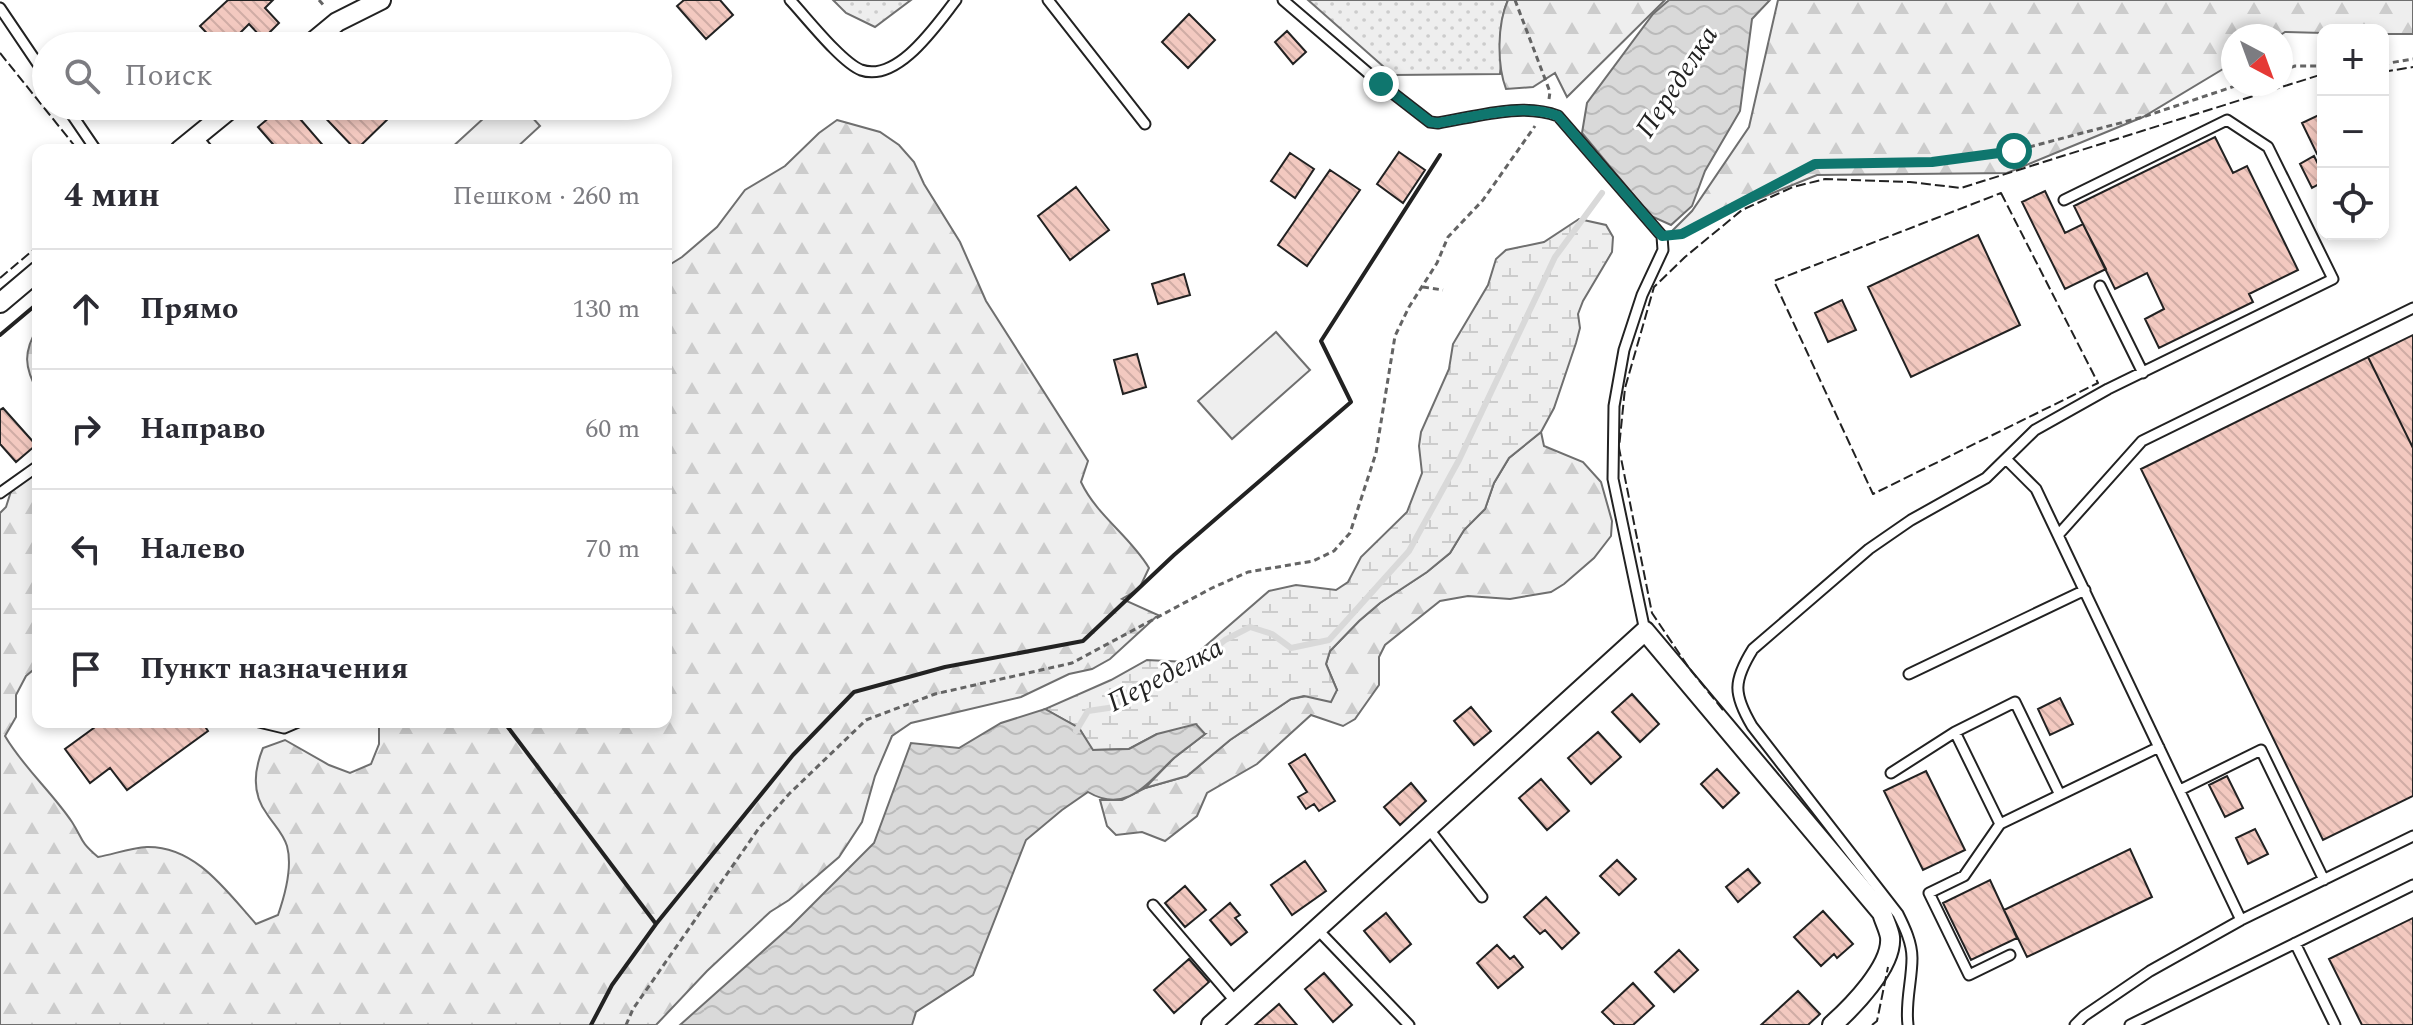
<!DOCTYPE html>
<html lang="ru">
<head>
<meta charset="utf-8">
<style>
  body { margin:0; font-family:Spectral,serif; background:#f2f2f3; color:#2b2b33 }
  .controls { position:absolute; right:24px; top:24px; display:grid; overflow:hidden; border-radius:16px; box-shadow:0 4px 12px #0003 }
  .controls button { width:72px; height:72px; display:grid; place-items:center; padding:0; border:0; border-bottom:2px solid #e1e1e2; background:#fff; color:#2b2b33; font:40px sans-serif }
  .compass { position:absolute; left:2221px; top:24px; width:72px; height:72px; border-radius:50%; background:#fff; box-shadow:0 4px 12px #0003; rotate:139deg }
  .stop { position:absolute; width:24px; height:24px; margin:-18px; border:6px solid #0f766e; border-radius:50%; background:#fff }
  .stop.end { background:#0f766e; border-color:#fff; box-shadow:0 2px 8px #0008 }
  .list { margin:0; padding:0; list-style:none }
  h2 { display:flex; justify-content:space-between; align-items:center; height:104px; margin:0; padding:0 32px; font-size:34px }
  h2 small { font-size:26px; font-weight:400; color:#7c7c81 }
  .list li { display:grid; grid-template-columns:52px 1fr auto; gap:24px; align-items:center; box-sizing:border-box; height:120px; padding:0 32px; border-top:2px solid #e1e1e2 }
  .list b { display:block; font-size:30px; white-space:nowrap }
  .list em { font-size:26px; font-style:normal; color:#7c7c81 }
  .icon { flex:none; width:44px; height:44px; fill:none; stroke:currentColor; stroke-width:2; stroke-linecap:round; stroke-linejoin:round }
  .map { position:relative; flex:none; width:2413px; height:1025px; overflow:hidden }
  .search { position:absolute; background:#fff; box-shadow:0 4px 12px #0003; left:32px; top:32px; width:640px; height:88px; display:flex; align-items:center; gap:20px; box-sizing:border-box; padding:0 28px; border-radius:44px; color:#7c7c81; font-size:30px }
  .panel { position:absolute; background:#fff; box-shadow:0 4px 12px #0003; left:32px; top:144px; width:640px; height:584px; border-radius:16px }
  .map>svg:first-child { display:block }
</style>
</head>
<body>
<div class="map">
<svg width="2413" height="1025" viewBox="0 0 2413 1025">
  <defs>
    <pattern id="grass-dots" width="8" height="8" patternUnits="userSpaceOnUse" patternTransform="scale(2)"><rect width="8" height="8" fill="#eee"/><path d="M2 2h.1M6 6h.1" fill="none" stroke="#ccc" stroke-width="1.8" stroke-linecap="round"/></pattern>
    <pattern id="forest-firs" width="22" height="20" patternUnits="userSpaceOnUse" patternTransform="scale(2)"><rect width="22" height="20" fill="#eee"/><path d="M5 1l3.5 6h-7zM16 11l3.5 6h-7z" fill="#ccc"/></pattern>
    <pattern id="wetland-marsh" width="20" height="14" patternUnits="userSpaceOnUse" patternTransform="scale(2)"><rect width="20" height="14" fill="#eee"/><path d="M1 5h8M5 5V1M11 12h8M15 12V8" fill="none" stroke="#ccc"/></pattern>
    <pattern id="water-waves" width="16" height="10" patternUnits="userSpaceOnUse" patternTransform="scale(2)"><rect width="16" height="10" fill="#d9d9d9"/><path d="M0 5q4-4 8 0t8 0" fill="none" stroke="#bababa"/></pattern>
    <pattern id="building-back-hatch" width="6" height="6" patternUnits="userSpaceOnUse" patternTransform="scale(2)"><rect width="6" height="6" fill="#f3c9c0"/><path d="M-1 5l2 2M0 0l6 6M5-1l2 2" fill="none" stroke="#d0aca5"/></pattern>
  </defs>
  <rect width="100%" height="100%" fill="#fff"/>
  <path fill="url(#grass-dots)" stroke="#6f6f6f" stroke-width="2" d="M 833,0 L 911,0 L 875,27 L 846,13 Z
    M 1308,0 L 1508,0 C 1497,25 1503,48 1500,74 L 1393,75 Z"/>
  <path fill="url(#forest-firs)" stroke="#6f6f6f" stroke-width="2" d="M 1508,0 L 1665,0 L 1567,97 L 1555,73 L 1533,87 L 1506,89 C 1497,65 1497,24 1508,0 Z
    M 1778,0 L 2413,0 L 2413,34 L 2383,34 L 2383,30 L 2323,30 L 2323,33 L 2285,32 L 2279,36 L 2233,36 L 2233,63 L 2143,117 L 2007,173 L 1817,175 L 1667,236 L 1692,211 L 1749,127 Z
    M 837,120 L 880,132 L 899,145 L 914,162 L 924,184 L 960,242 L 986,301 L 1088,461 L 1081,482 C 1097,516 1130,536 1149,568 L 1139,589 L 1122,599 L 1158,615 L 1110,659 L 1092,669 L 1069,674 L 1021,697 L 911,723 L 892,736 L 875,776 L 862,822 L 839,857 L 789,900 L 770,912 L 707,971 L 656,1025 L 0,1025 L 0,513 L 6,507 L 13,485 L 38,470 L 38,666 L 26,676 L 16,695 L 16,717 L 5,736 C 23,767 51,791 72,822 C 83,839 79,841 98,857 C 114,854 131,848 147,847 C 196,846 227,892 256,924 L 278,915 C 285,895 293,868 287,846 C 283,833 274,825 267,814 C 251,793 254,770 263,748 L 285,740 L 329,765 L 350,773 L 371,764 L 379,744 L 379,722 L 666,722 L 666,267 L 682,257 L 717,227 L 745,190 L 785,166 L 819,133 Z
    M 38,327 L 38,392 C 24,367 23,352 38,327 Z
    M 1541,432 L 1544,446 L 1583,462 L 1601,482 L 1612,521 L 1611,536 L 1594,558 L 1564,584 L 1551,592 L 1510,599 L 1468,596 L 1440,601 L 1385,645 L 1379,657 L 1379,685 L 1355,719 L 1343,726 L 1311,715 L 1257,764 L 1207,793 L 1197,816 L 1165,841 L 1142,832 L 1116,835 L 1107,826 L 1100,800 L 1122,800 L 1145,788 L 1187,776 L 1230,740 L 1291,699 L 1337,690 L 1326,664 L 1330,651 L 1359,621 L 1380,603 L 1427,572 L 1450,553 L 1464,530 L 1485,509 L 1494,483 L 1509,458 Z"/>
  <path fill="url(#wetland-marsh)" stroke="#6f6f6f" stroke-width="2" d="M 1579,219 L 1606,225 L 1613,237 L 1612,252 L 1583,301 L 1578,314 L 1580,328 L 1576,343 L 1554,408 L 1541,432 L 1509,458 L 1494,483 L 1485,509 L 1464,530 L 1450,553 L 1427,572 L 1380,603 L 1359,621 L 1330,651 L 1326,664 L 1337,690 L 1331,702 L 1304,696 L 1291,699 L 1230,740 L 1187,776 L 1145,788 L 1174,758 L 1205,734 L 1157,734 L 1129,749 L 1092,750 L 1079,728 L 1045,709 L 1111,680 L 1147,660 L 1187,662 L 1269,591 L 1296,585 L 1336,590 L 1348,582 L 1361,557 L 1407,512 L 1422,473 L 1419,446 L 1421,432 L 1449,369 L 1453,344 L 1488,285 L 1496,259 L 1506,250 L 1544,242 Z"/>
  <path fill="#eee" stroke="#6f6f6f" stroke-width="2" d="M 497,106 L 522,106 L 540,126 L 514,150 L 449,150 Z
    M 1276,332 L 1310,370 L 1232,439 L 1198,401 Z"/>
  <path fill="url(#water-waves)" stroke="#6f6f6f" stroke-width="2" d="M 1669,0 L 1770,0 L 1752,19 L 1740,111 L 1705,171 L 1692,206 L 1671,225 L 1651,216 L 1582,133 L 1587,103 L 1653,14 Z
    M 1045,709 L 1079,728 L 1093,750 L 1129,749 L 1157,734 L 1196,724 L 1205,734 C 1195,742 1184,750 1174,758 C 1148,782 1127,815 1088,792 L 1062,810 L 1026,840 L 973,975 L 916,1012 L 912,1025 L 680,1025 L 791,926 L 874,843 L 911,743 L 959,748 L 1001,723 Z"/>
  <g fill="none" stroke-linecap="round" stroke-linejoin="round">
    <path stroke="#d9d9d9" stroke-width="6" d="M 1076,731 L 1088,711 L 1115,707 L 1134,686 L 1164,678 L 1198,663 L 1225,640 L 1250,627 L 1272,634 L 1291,648 L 1329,640 L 1409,551 L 1459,460 L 1555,257 L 1602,193"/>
  </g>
  <path fill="url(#building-back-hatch)" stroke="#222" stroke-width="2" d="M 228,0 L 273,0 L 265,8 L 279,23 L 263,39 L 249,24 L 233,40 L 239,46 L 219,46 L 200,26 Z
    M 684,0 L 720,0 L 733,15 L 706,39 L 677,6 Z
    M 1189,14 L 1215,40 L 1188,68 L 1162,42 Z
    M 1287,31 L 1306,52 L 1293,64 L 1275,42 Z
    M 283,106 L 289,106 L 327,150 L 278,150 L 258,127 Z
    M 314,106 L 382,106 L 391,116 L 356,150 Z
    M 2323,113 L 2323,151 L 2317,154 L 2302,123 Z
    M 2215,137 L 2233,173 L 2247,166 L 2298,270 L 2249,294 L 2253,302 L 2159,348 L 2145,319 L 2164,309 L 2147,273 L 2115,289 L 2074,206 Z
    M 1399,152 L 1425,170 L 1403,203 L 1377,184 Z
    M 1290,153 L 1314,169 L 1295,198 L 1271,181 Z
    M 2314,156 L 2323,174 L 2323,182 L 2312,188 L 2300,164 Z
    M 1330,170 L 1360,190 L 1307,266 L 1278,245 Z
    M 1076,187 L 1109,230 L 1070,260 L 1038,216 Z
    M 2045,191 L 2065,233 L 2083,224 L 2106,269 L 2065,289 L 2022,202 Z
    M 1978,235 L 2020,325 L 1911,377 L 1868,287 Z
    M 1184,274 L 1190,295 L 1158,304 L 1152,284 Z
    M 1842,300 L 1856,330 L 1828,342 L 1815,313 Z
    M 2413,335 L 2413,448 L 2368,357 Z
    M 1137,354 L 1146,387 L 1123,394 L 1114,360 Z
    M 2368,357 L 2413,448 L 2413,796 L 2323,840 L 2141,469 Z
    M 3,408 L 36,445 L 16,462 L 0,444 L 0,410 Z
    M 1632,694 L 1659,724 L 1640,742 L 1612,712 Z
    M 2060,698 L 2073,724 L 2050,735 L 2038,709 Z
    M 1471,707 L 1491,731 L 1474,745 L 1454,721 Z
    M 102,722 L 120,722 L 123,726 L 128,722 L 202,722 L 208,731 L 127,790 L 110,768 L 90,783 L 65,749 Z
    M 1598,732 L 1621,757 L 1591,784 L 1568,758 Z
    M 1305,754 L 1335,801 L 1319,811 L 1314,804 L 1306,809 L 1298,797 L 1307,792 L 1289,764 Z
    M 1717,769 L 1739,793 L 1723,808 L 1701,784 Z
    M 1926,771 L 1965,850 L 1923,870 L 1884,791 Z
    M 2227,776 L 2243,808 L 2225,817 L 2209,785 Z
    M 1541,779 L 1569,811 L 1547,830 L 1519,798 Z
    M 1411,783 L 1426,801 L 1400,825 L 1384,807 Z
    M 2255,829 L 2268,854 L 2248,864 L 2236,838 Z
    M 2130,849 L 2152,897 L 2027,957 L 2004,910 Z
    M 1617,860 L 1636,879 L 1619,895 L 1600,876 Z
    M 1305,861 L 1326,891 L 1292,915 L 1271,885 Z
    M 1748,869 L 1760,883 L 1738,902 L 1726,887 Z
    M 1990,880 L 2017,938 L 1971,960 L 1943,903 Z
    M 1185,886 L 1206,910 L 1185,927 L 1165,903 Z
    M 1546,897 L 1579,933 L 1562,949 L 1545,930 L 1540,934 L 1524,917 Z
    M 1230,903 L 1240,915 L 1235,918 L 1247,932 L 1231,945 L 1210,920 Z
    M 1823,911 L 1853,944 L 1837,958 L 1834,954 L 1821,966 L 1794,937 Z
    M 1386,913 L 1411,944 L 1390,962 L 1364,931 Z
    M 2413,918 L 2413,1025 L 2362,1025 L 2329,959 Z
    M 1497,945 L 1510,959 L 1514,956 L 1523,967 L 1498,988 L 1477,963 Z
    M 1679,950 L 1698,970 L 1674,992 L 1655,972 Z
    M 1189,959 L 1209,982 L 1174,1013 L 1154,990 Z
    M 1324,973 L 1352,1005 L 1333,1022 L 1305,989 Z
    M 1633,983 L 1654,1006 L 1633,1025 L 1615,1025 L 1602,1012 Z
    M 1798,991 L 1820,1014 L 1808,1025 L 1761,1025 Z
    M 1279,1004 L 1297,1025 L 1255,1025 Z"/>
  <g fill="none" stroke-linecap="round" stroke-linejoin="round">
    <g stroke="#222" stroke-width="13">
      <path id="service" d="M 790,0 C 806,17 841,62 861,70 C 898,83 937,24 956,0
        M 1048,0 L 1145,124
        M 1283,0 L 1381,84 L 1430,122 L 1438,123 C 1475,117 1522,102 1558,116 L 1662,236 L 1663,250 L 1642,295 L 1624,350 L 1614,406 L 1613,479 L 1645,631
        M 0,8 L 46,76
        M 66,106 L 96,150
        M 196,136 L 208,150
        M 2100,286 L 2143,373
        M 2007,460 L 2036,489 L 2241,920 L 2413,836
        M 0,493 L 38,466
        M 2059,534 L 2142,441 L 2413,308
        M 1909,674 L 2085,590
        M 259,722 L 284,728 L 298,722
        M 1955,732 L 2000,824 L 2159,747
        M 1891,773 L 1955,732 L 2015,702 L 2060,795
        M 2180,790 L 2261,750 L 2324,880
        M 2000,824 L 1964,876 L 1929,893 L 1969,975 L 2010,955
        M 1428,828 L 1482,897
        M 1153,905 L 1236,1002
        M 1317,929 L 1409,1025
        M 2295,943 L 2335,1025
        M 1908,1025 C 1905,1002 1912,981 1912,958 C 1912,943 1905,928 1898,914 L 1752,726 C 1733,694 1733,681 1753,649 L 1869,549 L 1911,520 L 1986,478 L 2035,430 L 2108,389 L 2333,279 L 2268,147 L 2227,120 L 2064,200
        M 2075,1025 L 2084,1016 L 2150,971 L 2241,920
        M 2130,1025 L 2413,885"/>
    </g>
    <g stroke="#222" stroke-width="22">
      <path id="minor" d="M 308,46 L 337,22 L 381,0
        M 180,150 L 234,106
        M 0,303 L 38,271
        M 1211,1025 L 1645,631 L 1882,913 C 1884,920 1889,930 1890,937 C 1893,966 1852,1007 1832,1025"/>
    </g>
    <path stroke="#646464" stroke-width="3" stroke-dasharray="6 4" stroke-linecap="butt" d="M 319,0 L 325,7
      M 1515,0 L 1550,92 L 1549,99
      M 2383,64 L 2413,59
      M 2281,71 L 2295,66 L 2323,66
      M 1677,234 L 1815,164 L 1932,162 L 2014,151 L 2143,117 L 2241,84
      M 1423,287 L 1443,290
      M 626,1025 L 633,1009 L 759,828 L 789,794 L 866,720 L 935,694 L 1072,663 L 1212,588 L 1248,572 L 1313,561 L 1334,551 L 1350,533 L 1376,453 L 1395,336 L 1409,307 L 1437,263 L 1448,237 L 1483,200 L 1535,126"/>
    <use href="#service" stroke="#fff" stroke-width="9"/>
    <use href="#minor" stroke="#fff" stroke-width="18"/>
    <path stroke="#222" stroke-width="2" stroke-dasharray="10 4" stroke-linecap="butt" d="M 0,53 L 78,150
      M 2383,72 L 2413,67
      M 2001,193 L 2098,383 L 1873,494 L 1774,281 Z
      M 0,278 L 38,246
      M 1723,710 L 1689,668 L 1652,613 L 1619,448 L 1625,388 L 1654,287 L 1685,257 L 1742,210 L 1793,187 L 1825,179 L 1910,182 L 1961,188 L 2323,74
      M 1872,1025 L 1877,1021 L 1888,967"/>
    <path stroke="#222" stroke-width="4" d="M 0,335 L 38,303
      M 504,722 L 656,924 L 612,985 L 591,1025
      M 656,924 L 793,755 L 854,692 L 945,667 L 1083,641 L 1174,555 L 1351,402 L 1321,341 L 1440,155"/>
  </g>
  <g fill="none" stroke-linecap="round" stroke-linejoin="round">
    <path stroke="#0f766e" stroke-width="10" d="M 1381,84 L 1430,122 L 1438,123 C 1475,117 1522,102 1558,116 L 1662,236 L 1682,234 L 1815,164 L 1932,162 L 2014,151"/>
  </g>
  <g text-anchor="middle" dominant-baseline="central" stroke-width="6" stroke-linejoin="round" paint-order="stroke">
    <g font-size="28" font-style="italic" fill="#222" stroke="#fff">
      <text transform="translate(1677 82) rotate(-57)">Переделка</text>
      <text transform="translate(1165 675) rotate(-28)">Переделка</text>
    </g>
  </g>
</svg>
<div class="controls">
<button>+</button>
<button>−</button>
<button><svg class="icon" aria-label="locate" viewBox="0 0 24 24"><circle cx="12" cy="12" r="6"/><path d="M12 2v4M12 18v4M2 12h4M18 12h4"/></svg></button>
</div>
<svg class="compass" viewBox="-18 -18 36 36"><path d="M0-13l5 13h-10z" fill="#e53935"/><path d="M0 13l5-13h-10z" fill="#7c7c81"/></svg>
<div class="stop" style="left:2014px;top:151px"></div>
<div class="stop end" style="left:1381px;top:84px"></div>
<div class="search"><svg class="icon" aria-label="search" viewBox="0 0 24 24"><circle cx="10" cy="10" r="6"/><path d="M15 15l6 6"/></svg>Поиск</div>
<section class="panel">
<h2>4 мин<small>Пешком · 260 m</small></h2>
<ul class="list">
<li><svg class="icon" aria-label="ahead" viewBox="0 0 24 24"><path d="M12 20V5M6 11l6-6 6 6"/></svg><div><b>Прямо</b></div><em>130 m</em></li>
<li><svg class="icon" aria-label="right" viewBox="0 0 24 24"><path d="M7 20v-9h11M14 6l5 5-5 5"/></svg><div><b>Направо</b></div><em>60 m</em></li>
<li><svg class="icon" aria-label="left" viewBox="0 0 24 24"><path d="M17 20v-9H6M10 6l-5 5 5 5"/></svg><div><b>Налево</b></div><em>70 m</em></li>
<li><svg class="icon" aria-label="arrive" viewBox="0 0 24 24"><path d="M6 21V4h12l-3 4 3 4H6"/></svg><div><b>Пункт назначения</b></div></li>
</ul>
</section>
</div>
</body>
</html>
